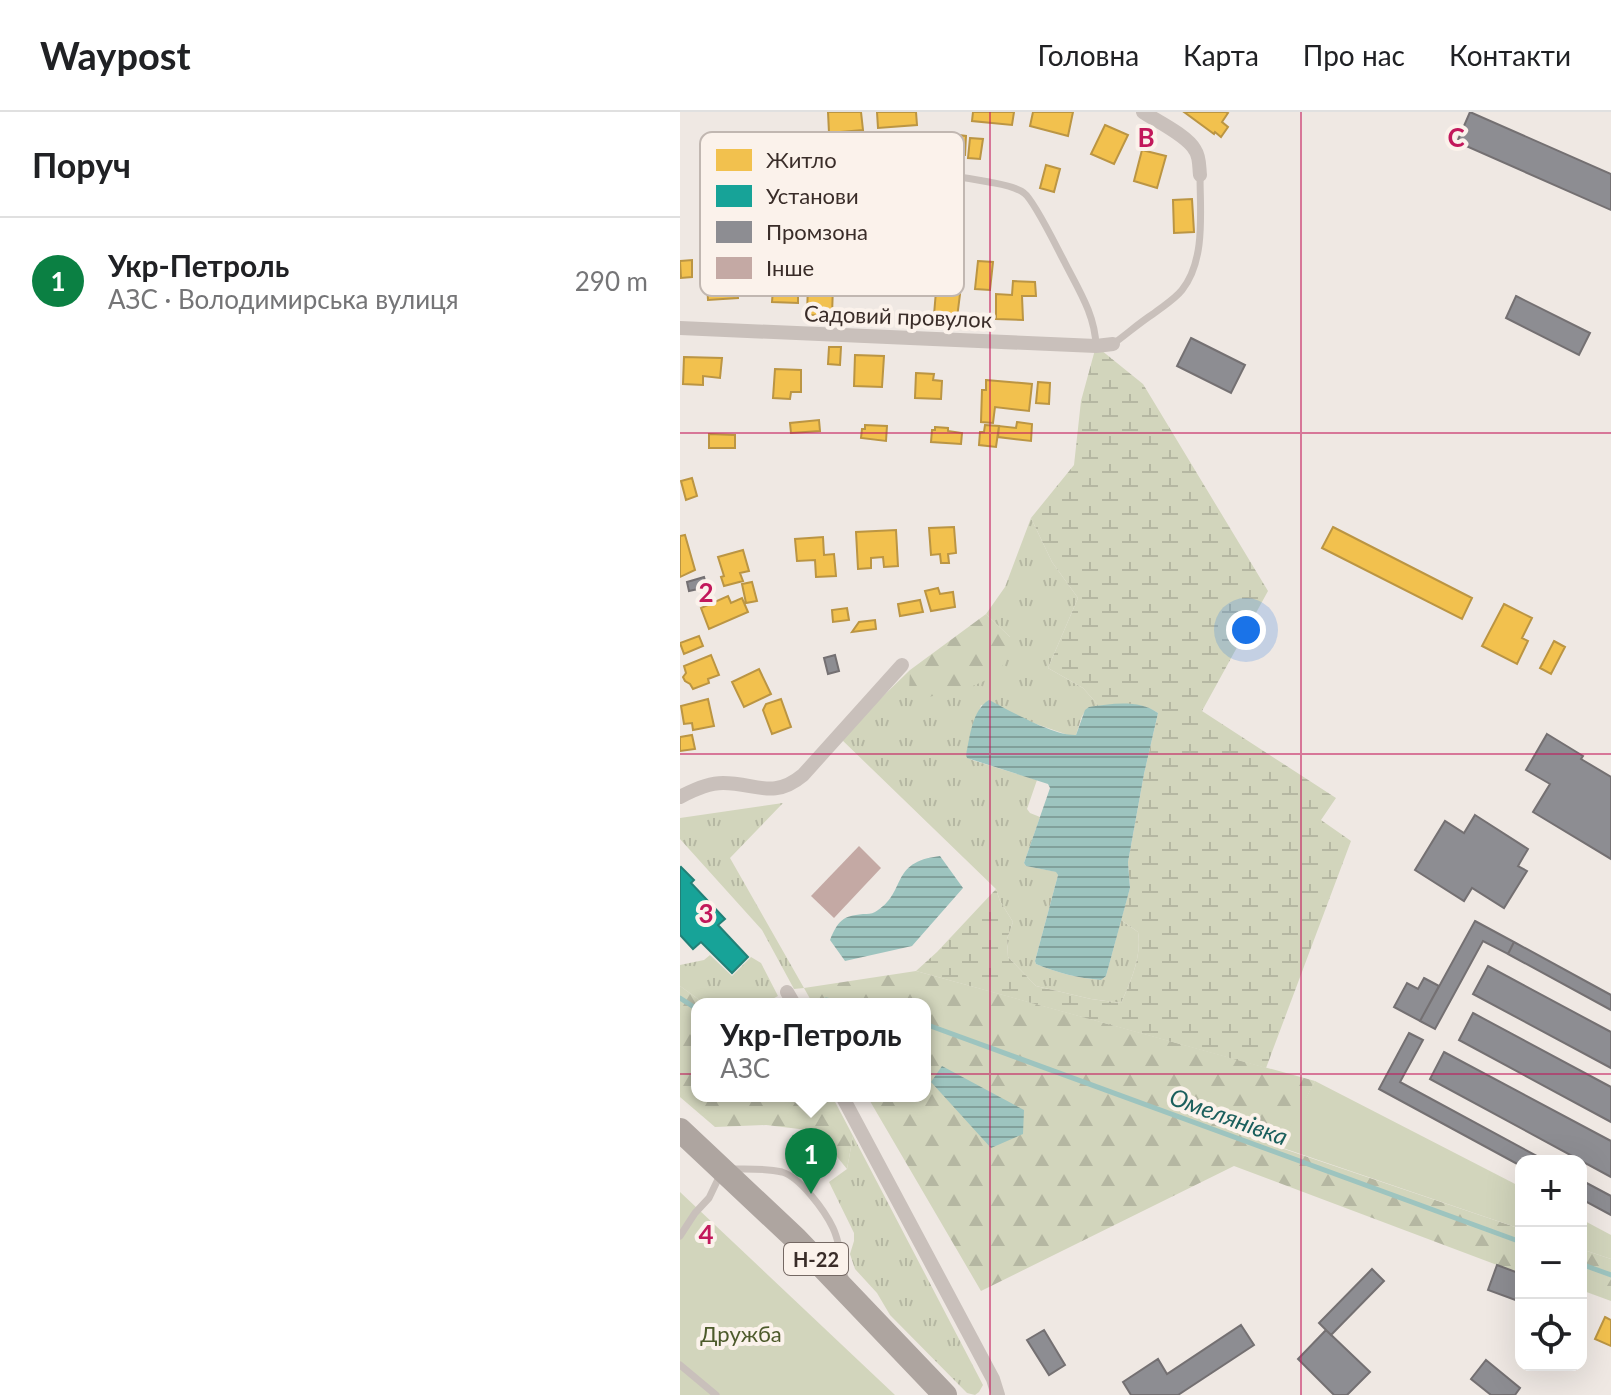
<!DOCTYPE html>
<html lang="uk">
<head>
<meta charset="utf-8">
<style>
  body { margin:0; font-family:Lato,sans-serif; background:#f2f2f2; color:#202124 }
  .controls { position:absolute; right:24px; bottom:24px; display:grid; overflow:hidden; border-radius:16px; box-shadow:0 8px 32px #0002 }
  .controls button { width:72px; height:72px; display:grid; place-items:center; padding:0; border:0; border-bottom:2px solid #e0e0e0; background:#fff; color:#202124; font:40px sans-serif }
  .you { position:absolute; left:566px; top:518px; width:28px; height:28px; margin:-20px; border:6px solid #fff; border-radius:50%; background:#1a73e8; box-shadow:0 0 0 12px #1a73e833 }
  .badge { display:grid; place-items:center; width:52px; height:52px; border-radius:50%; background:#0b8043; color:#fff; font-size:26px; font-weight:700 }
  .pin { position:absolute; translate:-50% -66px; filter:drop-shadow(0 2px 4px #0008) }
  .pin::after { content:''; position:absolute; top:42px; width:28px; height:24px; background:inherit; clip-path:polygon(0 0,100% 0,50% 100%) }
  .popup { position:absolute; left:11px; top:886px; width:240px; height:104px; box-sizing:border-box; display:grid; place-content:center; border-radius:16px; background:#fff; filter:drop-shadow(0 2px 6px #0005); font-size:26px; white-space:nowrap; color:#757577 }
  .popup b { font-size:30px; color:#202124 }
  .popup::after { content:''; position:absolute; left:50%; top:100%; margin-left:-16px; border:16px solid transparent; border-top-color:#fff }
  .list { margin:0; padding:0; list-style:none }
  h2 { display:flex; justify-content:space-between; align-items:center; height:104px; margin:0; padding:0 32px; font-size:34px }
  h2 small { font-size:26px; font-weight:400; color:#757577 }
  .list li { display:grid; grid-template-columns:52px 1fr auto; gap:24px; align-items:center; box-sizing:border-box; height:128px; padding:0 32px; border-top:2px solid #e0e0e0 }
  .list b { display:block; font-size:30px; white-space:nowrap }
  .list p { margin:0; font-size:26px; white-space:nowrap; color:#757577 }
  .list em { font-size:26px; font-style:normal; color:#757577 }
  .icon { flex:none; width:44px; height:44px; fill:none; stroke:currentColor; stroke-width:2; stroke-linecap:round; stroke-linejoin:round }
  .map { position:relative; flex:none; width:931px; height:1283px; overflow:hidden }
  header { display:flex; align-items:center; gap:48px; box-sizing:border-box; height:112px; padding:0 40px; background:#fff; border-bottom:2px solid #e0e0e0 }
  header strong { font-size:38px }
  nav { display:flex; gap:44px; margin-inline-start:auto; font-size:28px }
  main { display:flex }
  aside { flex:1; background:#fff }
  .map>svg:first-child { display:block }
</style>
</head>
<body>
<header>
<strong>Waypost</strong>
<nav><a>Головна</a><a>Карта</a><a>Про нас</a><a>Контакти</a></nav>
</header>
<main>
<aside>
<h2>Поруч<small></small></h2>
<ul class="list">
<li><span class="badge">1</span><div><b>Укр-Петроль</b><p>АЗС · Володимирська вулиця</p></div><em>290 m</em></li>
</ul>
</aside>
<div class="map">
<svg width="931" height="1283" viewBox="0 0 931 1283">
  <defs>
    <pattern id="grass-tufts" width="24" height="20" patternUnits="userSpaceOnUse" patternTransform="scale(2)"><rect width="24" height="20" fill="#d2d5bc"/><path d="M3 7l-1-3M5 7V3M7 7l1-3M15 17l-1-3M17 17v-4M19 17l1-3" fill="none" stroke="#b5b7a2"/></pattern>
    <pattern id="forest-firs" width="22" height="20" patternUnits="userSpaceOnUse" patternTransform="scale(2)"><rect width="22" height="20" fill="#d2d5bc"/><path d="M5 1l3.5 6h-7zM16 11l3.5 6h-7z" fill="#b5b7a2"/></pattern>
    <pattern id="wetland-marsh" width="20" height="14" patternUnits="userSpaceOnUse" patternTransform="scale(2)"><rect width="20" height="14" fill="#d2d5bc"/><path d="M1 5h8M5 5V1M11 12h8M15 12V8" fill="none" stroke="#b5b7a2"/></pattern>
    <pattern id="water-rules" width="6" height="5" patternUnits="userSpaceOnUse" patternTransform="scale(2)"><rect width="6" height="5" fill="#9dc4bf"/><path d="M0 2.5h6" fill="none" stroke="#81a09b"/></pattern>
  </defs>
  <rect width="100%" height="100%" fill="#efe8e3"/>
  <path fill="url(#grass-tufts)" d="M 351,406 L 372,450 L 398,486 L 368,556 L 403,576 L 419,594 C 400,596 402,607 396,623 L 388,623 L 301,593 L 286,643 L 292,648 L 357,668 L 347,697 L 350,701 L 360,705 L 344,751 L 346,754 L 377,760 L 378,763 L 355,849 L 356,852 C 378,861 398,866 421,868 L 426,864 L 441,808 L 458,820 C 462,844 451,869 441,891 L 411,887 L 356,874 L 328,845 L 327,827 L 333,810 L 320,789 L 316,777 L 160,626 L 230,558 L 230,562 L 330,525 L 306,502 L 325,475 Z
    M 103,691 L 50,746 L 124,876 L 114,877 L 82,818 L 0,727 L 0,706 Z
    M 30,843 L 52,864 L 71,845 L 81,851 L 98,884 L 83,892 L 25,892 L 0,874 L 0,853 L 24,848 Z
    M 173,1024 L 303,1273 L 299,1280 L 295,1283 L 287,1281 L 210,1203 L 197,1181 L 175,1157 L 170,1142 L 174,1129 L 174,1121 L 149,1070 L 167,1057 Z"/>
  <path fill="url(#forest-firs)" d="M 306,502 L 330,525 C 329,533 329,543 325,550 C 311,576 265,581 239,587 L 229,579 L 230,558 Z
    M 236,859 L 635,969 L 601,1036 L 841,1117 L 841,1162 L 554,1054 L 301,1179 L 187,984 L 245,984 L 245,892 L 133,892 L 124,876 Z
    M 0,874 L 25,892 L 17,892 L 17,984 L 152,984 L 173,1024 L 167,1057 L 136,1019 L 86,1013 L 35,1015 L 0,985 Z
    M 901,1137 L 931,1147 L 931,1189 L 901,1178 Z"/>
  <path fill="url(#wetland-marsh)" d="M 416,234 L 463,272 L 588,479 L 522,599 L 656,686 L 641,708 L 671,729 L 586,956 L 236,859 L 257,840 L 316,777 L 320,789 L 333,810 L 327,827 L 328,845 L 356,874 L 411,887 L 441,891 C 451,869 462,844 458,820 L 441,808 L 450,776 L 448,750 L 464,662 L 478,601 C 462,589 438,592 419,594 L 403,576 L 368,556 L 398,486 L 372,450 L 351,406 L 394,353 L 401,289 Z"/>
  <path fill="#d2d5bc" d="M 635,969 L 841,1075 L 841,1117 L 600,1035 Z
    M 0,1080 L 215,1283 L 0,1283 Z
    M 901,1107 L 931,1123 L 931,1147 L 901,1137 Z"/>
  <path fill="url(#water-rules)" d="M 309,588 C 331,599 373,624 396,623 L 405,598 L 409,595 C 431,592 458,587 478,601 L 464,662 L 448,750 L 450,776 L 426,864 L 421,868 C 398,866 378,861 356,852 L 355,849 L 378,763 L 376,760 L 346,754 L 344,751 L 370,676 L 368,672 L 287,646 L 286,643 C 290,625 292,598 309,588 Z
    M 260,744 L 283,776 L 232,834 L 165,849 L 150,828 C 158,809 162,804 183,802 C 188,802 191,802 195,800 C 228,781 208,750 260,744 Z
    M 262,954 L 344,998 L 343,1022 L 311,1036 L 251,970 Z"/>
  <path fill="#f2c14e" stroke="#bb9543" stroke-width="2" d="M 148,0 L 181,0 L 183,18 L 149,21 Z
    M 197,0 L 236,0 L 237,13 L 198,16 Z
    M 293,0 L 334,0 L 332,13 L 292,9 Z
    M 353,0 L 393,0 L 388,24 L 350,14 Z
    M 504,0 L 546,0 L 548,1 L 542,10 L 548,15 L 541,25 L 535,20 L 534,22 Z
    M 425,13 L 448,23 L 434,52 L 411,42 Z
    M 241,21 L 250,21 L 250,39 L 241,39 Z
    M 262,21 L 286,24 L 285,43 L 260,41 Z
    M 290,26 L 303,27 L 300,47 L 288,46 Z
    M 462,38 L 486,44 L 477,76 L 454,69 Z
    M 366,53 L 380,57 L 374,80 L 360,76 Z
    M 168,75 L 199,78 L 195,107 L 164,104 Z
    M 512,87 L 514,120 L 494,121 L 493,88 Z
    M 67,119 L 68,134 L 45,135 L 44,120 Z
    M 210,138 L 217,139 L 216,142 L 230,144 L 227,164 L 222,163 L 221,168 L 212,167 L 213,162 L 207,161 Z
    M 142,146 L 155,147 L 154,167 L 136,166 L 136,158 L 141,159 Z
    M 12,148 L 12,165 L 1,166 L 0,149 Z
    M 298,149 L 313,150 L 310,178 L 295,177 Z
    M 56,152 L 58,186 L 28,188 L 26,154 Z
    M 333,169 L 355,170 L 356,184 L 342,184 L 343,208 L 316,207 L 316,182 L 332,183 Z
    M 103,170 L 112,170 L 112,177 L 118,177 L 118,191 L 92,190 L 93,177 L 103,177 Z
    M 128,172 L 153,173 L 152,204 L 127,203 Z
    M 256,179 L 280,182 L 277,206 L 254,203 Z
    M 149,235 L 161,235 L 160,253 L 148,252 Z
    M 175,243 L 204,244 L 202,275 L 174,274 Z
    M 4,245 L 42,246 L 40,266 L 23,264 L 23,273 L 3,272 Z
    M 95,257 L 121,258 L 121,280 L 111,280 L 110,287 L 93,286 Z
    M 236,261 L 254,262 L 253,268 L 262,269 L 261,287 L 235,286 Z
    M 306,268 L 352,272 L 349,299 L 315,295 L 313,311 L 301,310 L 302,278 L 306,278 Z
    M 358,270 L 370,271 L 369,292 L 356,291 Z
    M 139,308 L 140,319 L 111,321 L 110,311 Z
    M 337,310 L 352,312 L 351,329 L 318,325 L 319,314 L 336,316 Z
    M 185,313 L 207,314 L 206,329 L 181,326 L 182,317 L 185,317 Z
    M 305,313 L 319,314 L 316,335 L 299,333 L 300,320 L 304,320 Z
    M 255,315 L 268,316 L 268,319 L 282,321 L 281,332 L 251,330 L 252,318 L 255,318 Z
    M 29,322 L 55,323 L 55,336 L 29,336 Z
    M 12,366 L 17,384 L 6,388 L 1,369 Z
    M 274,415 L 276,441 L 268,442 L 269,451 L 261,451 L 260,442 L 251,443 L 249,416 Z
    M 653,415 L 792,486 L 782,507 L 642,436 Z
    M 216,418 L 218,454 L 204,455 L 203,445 L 191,446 L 191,456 L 178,457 L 176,420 Z
    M 5,423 L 15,458 L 0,465 L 0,424 Z
    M 143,425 L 144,443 L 154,442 L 156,464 L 136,465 L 135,448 L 117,449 L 115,427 Z
    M 63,438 L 69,459 L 60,461 L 63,469 L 44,474 L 41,465 L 44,464 L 38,445 Z
    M 72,470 L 77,489 L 66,491 L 62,472 Z
    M 258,476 L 260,482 L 273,480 L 275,495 L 251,499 L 245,479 Z
    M 48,484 L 51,491 L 62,486 L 68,500 L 29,517 L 21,496 Z
    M 240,488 L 243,500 L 220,504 L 218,492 Z
    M 824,492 L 852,506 L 842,526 L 848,529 L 837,552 L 802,534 Z
    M 167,496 L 169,508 L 153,510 L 152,498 Z
    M 195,508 L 196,517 L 172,520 L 179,510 Z
    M 19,524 L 23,534 L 4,542 L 0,531 Z
    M 874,529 L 885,535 L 871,562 L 860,556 Z
    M 31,543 L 39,563 L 28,567 L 29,571 L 13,577 L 10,572 L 5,569 L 3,565 L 6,561 L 4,554 Z
    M 79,557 L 91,582 L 64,595 L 52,570 Z
    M 28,587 L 34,614 L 13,618 L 12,611 L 4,612 L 1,594 Z
    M 101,587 L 111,615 L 92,622 L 83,598 L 86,592 Z
    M 12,623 L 15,637 L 0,639 L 0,625 Z
    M 925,1205 L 931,1208 L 931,1234 L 915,1227 Z"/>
  <path fill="#17a398" stroke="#228077" stroke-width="2" d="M 1,755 L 14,768 L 11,771 L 45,807 L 38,813 L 68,845 L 52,861 L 21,830 L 13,837 L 0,823 L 0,756 Z"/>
  <path fill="#8d8d92" stroke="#747072" stroke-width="2" d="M 790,0 L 931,62 L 931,98 L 777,30 Z
    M 836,184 L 910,221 L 899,243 L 826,206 Z
    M 511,226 L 565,253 L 551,281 L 497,254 Z
    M 24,465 L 27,475 L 9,479 L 7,470 Z
    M 155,543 L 159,559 L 148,562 L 144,546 Z
    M 867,622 L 903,644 L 901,647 L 931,665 L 931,747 L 853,700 L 870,672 L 846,658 Z
    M 795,703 L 848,737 L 838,754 L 847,759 L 824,796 L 792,776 L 784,789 L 735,758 L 765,709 L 784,721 Z
    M 795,809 L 834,830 L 828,842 L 803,829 L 755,917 L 740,909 Z
    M 834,830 L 931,883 L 931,898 L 828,842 Z
    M 808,854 L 931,920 L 931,956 L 793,882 Z
    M 744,866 L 759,874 L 740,909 L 714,895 L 727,871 L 738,877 Z
    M 793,901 L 931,975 L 931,1010 L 779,928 Z
    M 729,921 L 743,928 L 720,970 L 866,1049 L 841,1049 L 841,1054 L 699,977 Z
    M 764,940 L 931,1029 L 931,1065 L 750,967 Z
    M 901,1068 L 931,1084 L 931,1103 L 901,1087 Z
    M 817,1153 L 841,1162 L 841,1190 L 808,1178 Z
    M 692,1157 L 704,1169 L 651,1223 L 639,1211 Z
    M 561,1213 L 574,1233 L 498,1283 L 451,1283 L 443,1270 L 478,1247 L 487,1262 Z
    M 364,1218 L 385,1253 L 369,1263 L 347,1228 Z
    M 646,1218 L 690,1260 L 667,1283 L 654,1283 L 618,1247 Z
    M 806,1248 L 840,1276 L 835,1283 L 811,1283 L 791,1267 Z"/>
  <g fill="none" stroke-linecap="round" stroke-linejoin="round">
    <path stroke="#9dc4bf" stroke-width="5" d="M 0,886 L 17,897
      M 146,888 L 167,892
      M 245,912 L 841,1130
      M 901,1152 L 931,1163"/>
  </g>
  <path fill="#c4a9a4" d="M 179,734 L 201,756 L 154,806 L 131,784 Z"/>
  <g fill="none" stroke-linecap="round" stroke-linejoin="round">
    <path stroke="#c9c0bb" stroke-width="7" d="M 156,56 C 208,58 258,60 309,70 C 319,72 335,74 344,81 C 354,88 377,136 384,149 C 398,177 415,202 416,234
      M 433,232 C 447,222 459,211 473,202 C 483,194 494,188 502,178 C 526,148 520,99 520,63
      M 51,1057 C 68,1057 86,1056 102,1060 C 120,1065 145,1099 153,1116 C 160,1131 162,1149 165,1166
      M 0,1124 L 15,1101 L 29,1086 L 41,1061
      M 0,1253 L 36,1283"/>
    <path stroke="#c9c0bb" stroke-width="14" d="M 463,0 C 477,9 508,24 515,38 C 520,45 519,55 520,63
      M 0,216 L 416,234 L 433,232
      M 0,685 C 13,678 28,671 43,671 C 76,671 93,688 123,663 L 222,553
      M 107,880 L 114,892
      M 162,984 L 313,1267 L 318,1283"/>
    <path stroke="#aea5a0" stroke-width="24" d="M 0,1018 L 116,1127 L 265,1283"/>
  </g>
  <path fill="none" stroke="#c2185b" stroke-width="2" stroke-opacity="0.55" d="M 310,0 L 310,1283M 621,0 L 621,1283M 0,321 L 931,321M 0,642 L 931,642M 0,962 L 931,962"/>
  <g text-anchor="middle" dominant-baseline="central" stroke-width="8" stroke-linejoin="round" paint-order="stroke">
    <rect fill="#fbf2eb" stroke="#746863" stroke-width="2" x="104" y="1131" width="64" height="32" rx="6"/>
    <g font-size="20" font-weight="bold" fill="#3a2d29">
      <text x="136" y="1147">Н-22</text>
    </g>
    <g font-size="22" fill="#3a2d29" stroke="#fbf2eb">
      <text transform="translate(218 204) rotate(2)">Садовий провулок</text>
    </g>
    <g font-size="22" fill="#4d5a2b" stroke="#fbf2eb">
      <text x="61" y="1221">Дружба</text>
    </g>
    <g font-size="24" font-style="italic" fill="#1b5f5d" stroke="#fbf2eb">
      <text transform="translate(549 1004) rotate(20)">Омелянівка</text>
    </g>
  </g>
  <rect x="20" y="20" width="264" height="164" rx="12" fill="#fbf2eb" stroke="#c1b7b1" stroke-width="2"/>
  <rect x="36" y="37" width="36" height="22" fill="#f2c14e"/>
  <rect x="36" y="73" width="36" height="22" fill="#17a398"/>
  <rect x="36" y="109" width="36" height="22" fill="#8d8d92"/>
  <rect x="36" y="145" width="36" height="22" fill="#c4a9a4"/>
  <g font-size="22" fill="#3a2d29">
    <text x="86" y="56">Житло</text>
    <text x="86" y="92">Установи</text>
    <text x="86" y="128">Промзона</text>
    <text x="86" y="164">Інше</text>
  </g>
  <g font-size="26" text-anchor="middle" font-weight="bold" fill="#c2185b" stroke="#fbf2eb" stroke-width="8" stroke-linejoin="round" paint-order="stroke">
    <text x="466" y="35">B</text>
    <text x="776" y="35">C</text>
    <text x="26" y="490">2</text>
    <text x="26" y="811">3</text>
    <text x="26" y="1132">4</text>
  </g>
</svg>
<div class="controls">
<button>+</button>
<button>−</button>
<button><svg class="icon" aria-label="locate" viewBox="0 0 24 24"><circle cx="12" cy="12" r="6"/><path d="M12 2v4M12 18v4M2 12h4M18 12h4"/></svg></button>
</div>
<div class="you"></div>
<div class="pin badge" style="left:131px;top:1082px">1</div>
<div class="popup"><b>Укр-Петроль</b>АЗС</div>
</div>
</main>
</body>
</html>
